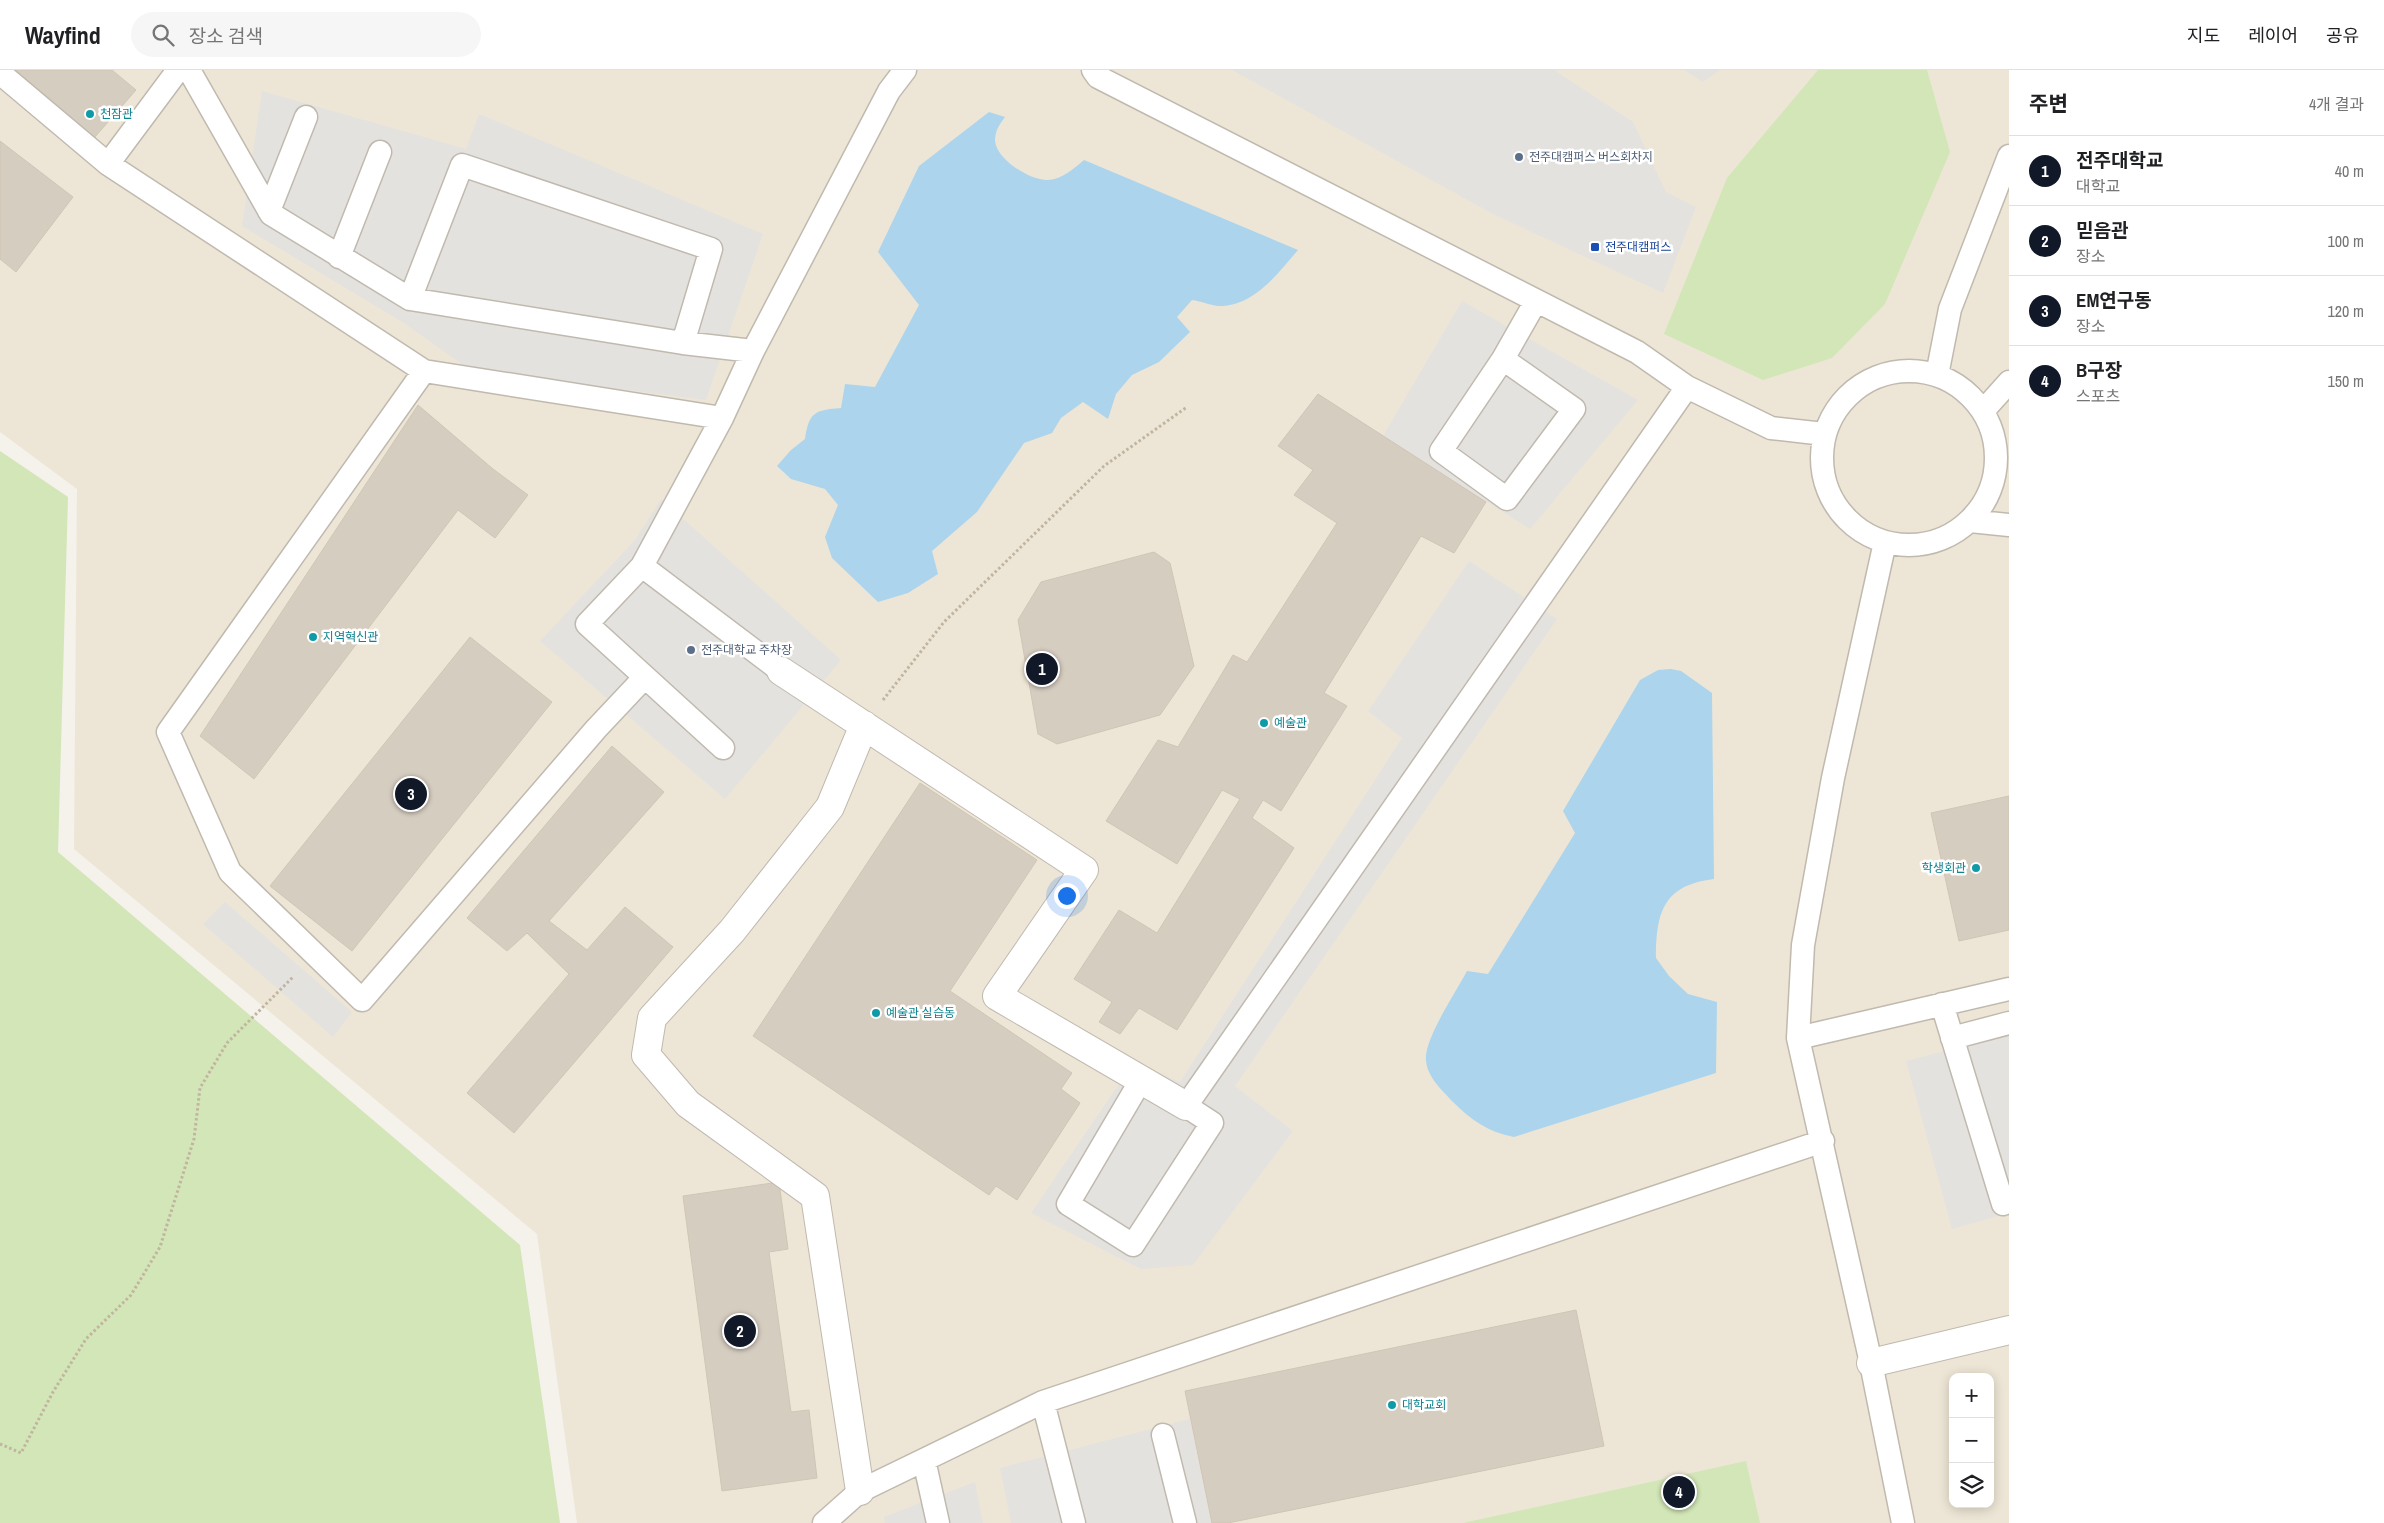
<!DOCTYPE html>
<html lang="ko">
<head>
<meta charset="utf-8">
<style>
  body { margin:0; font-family:"Archivo Narrow","Noto Sans KR",sans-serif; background:#f6f6f6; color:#202124 }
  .controls { position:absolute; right:15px; bottom:15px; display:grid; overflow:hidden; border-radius:10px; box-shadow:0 2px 12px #0003 }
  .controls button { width:45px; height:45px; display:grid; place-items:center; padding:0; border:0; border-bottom:1px solid #e0e0e0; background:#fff; color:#202124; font:25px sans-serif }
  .you { position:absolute; left:1066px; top:825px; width:18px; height:18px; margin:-12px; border:4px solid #fff; border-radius:50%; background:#1a73e8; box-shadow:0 0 0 8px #1a73e833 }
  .badge { display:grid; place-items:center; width:32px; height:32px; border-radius:50%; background:#111827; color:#fff; font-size:16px; font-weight:700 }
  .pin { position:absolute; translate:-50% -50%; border:2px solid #fff; box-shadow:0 1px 5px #0006 }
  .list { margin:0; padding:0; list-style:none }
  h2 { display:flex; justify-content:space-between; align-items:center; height:65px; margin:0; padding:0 20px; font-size:21px }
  h2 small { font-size:16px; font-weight:400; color:#757577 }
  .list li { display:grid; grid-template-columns:32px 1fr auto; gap:15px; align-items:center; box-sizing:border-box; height:70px; padding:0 20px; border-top:1px solid #e0e0e0 }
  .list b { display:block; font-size:19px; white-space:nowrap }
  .list p { margin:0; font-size:16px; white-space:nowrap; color:#757577 }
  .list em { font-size:16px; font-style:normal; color:#757577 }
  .icon { flex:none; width:28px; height:28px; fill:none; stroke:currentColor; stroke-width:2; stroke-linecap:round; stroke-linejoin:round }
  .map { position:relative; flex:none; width:2009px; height:1453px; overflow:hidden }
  header { display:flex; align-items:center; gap:30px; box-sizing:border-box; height:70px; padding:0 25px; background:#fff; border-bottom:1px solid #e0e0e0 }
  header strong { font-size:24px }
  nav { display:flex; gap:28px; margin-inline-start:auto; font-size:18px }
  .search { width:350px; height:45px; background:#f6f6f6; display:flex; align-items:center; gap:12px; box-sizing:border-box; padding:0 18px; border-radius:28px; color:#757577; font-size:19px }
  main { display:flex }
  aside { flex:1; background:#fff }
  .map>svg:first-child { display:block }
</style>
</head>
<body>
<header>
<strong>Wayfind</strong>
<div class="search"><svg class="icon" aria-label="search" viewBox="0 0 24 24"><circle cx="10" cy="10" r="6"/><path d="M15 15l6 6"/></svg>장소 검색</div>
<nav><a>지도</a><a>레이어</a><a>공유</a></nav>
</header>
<main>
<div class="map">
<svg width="2009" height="1453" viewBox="0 0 2009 1453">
  <rect width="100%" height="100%" fill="#f5f1eb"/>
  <path fill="#ede6d6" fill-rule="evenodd" d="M 0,0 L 2009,0 L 2009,1453 L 577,1453 L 537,1164 L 74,779 L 77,419 L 0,362 ZM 1953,1307 L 1990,1307 L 1990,1434 L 1953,1434 Z"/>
  <path fill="#d2e6b7" d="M 1818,0 L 1927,0 L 1950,82 L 1885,234 L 1832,288 L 1763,310 L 1664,264 L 1727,108 Z
    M 0,381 L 68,427 L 58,782 L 520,1175 L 560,1453 L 0,1453 Z
    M 1746,1391 L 1760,1453 L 1463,1453 Z"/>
  <path fill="#e4e2df" d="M 1232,0 L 1554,0 L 1633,52 L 1666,122 L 1696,137 L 1663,223 L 1493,144 Z
    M 1684,0 L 1720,0 L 1703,12 Z
    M 262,21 L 466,79 L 479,44 L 763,164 L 706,330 L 470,300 L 404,253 L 242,156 Z
    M 1462,231 L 1638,330 L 1530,459 L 1383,366 Z
    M 661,429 L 841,590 L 725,729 L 540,571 L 635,470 Z
    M 1469,491 L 1557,549 L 1235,1016 L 1293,1061 L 1193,1195 L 1141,1199 L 1031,1143 L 1134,992 L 1180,1012 L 1402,668 L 1368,641 Z
    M 225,832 L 352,942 L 333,967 L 203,854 Z
    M 2009,964 L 2009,1143 L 1952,1159 L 1906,991 Z
    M 1190,1349 L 1212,1453 L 1011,1453 L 1000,1398 Z
    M 975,1412 L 983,1453 L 885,1453 L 884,1447 Z"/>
  <path fill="#acd4ec" d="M 989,42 L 1005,47 C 999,55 995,61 995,71 C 997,90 1031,111 1048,110 C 1063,109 1073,99 1084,90 L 1298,180 C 1278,203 1254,237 1218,236 C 1210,235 1200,231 1192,230 L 1177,247 L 1190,262 L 1159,292 L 1132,305 L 1116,324 L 1108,349 L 1083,332 L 1061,348 L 1052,363 L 1024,373 L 977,442 L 932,481 L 938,504 L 908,523 L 878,532 L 832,488 L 825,467 L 838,435 L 825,419 L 791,409 L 777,396 L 791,380 L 805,369 C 809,342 815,340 841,338 L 845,314 L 875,317 L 919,235 L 878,182 L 919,96 Z
    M 1671,599 L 1681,601 L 1712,623 L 1714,809 C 1663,815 1656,843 1656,888 L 1669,906 L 1688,924 L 1717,932 L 1716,1003 L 1514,1067 C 1488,1062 1471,1050 1452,1031 C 1442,1020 1427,1007 1426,990 C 1424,969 1456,922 1467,901 L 1488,904 L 1575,763 L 1563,741 L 1640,610 L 1658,600 Z"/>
  <path fill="#d6cdc1" stroke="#d0c5b5" d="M 12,0 L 112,0 L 136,20 L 94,68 Z
    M 0,71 L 73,127 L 16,202 L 0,189 Z
    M 1318,324 L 1486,432 L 1454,483 L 1421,466 L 1324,623 L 1347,636 L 1281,741 L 1263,730 L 1252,748 L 1294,778 L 1177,960 L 1139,938 L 1120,964 L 1099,952 L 1112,932 L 1074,909 L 1119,840 L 1157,863 L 1240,729 L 1222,720 L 1177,794 L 1106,751 L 1158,670 L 1178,677 L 1233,585 L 1247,592 L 1337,453 L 1294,425 L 1313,400 L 1278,376 Z
    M 418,335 L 493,399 L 528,425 L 495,468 L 458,440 L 254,709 L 200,666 Z
    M 1154,482 L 1170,493 L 1194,596 L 1160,645 L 1057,674 L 1038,664 L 1018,550 L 1041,512 Z
    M 470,567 L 552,632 L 352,881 L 270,816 Z
    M 612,676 L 664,722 L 549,851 L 587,880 L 625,837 L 673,877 L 514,1063 L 467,1023 L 569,904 L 527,863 L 507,881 L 467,848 Z
    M 920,713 L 1037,790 L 950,921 L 1072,1003 L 1061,1019 L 1080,1033 L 1017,1130 L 996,1116 L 989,1125 L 753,966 Z
    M 2009,726 L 2009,860 L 1959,871 L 1931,743 Z
    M 779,1112 L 788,1179 L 769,1182 L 791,1342 L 809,1340 L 817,1408 L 722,1421 L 683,1126 Z
    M 1576,1240 L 1604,1376 L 1228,1453 L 1212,1453 L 1185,1321 Z"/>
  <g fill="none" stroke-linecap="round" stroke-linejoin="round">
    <g stroke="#c0b9ae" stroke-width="25">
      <path id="lane" d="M 189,0 L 271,144 L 410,229 L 683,273 L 753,281
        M 1093,0 L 1098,7 L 1637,282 L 1687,317 L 1771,358 L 1824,364
        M 0,3 L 108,94 L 424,301 L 722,348 L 753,281 L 889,21 L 905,0
        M 108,94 L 178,0
        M 269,141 L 306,47
        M 339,187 L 380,82
        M 410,229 L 462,95 L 711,179 L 683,273
        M 1503,289 L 1574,339 L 1507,429 L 1441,381 L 1503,289 L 1536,231
        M 424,301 L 168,662 L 230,802 L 362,930 L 596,659 L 644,608
        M1822 388a87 87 0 1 1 174 0a87 87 0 1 1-174 0Z
        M 1937,305 L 1950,239 L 2009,86
        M 1983,341 L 2009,312
        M 722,348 L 642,496 L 587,554 L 723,678
        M 1970,451 L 2009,455
        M 1885,472 L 1833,708 L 1803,875 L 1798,968 L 1871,1293 L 1903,1453
        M 642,496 L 781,601
        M 1942,934 L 2003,1134 L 2009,1132
        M 1798,968 L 2009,919
        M 1952,968 L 2009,953
        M 1141,1010 L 1068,1134 L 1133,1175 L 1212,1053 L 1186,1036 L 1687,317
        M 1043,1332 L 1074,1453
        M 1163,1365 L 1185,1453
        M 924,1390 L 938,1453
        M 824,1453 L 860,1421 L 1043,1332 L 1823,1071"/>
    </g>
    <g stroke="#c0b9ae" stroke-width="30">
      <path id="street" d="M 781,601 L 1084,800 L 997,926 L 1186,1036
        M 1871,1293 L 2009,1260
        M 860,1421 L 815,1126 L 688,1034 L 646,985 L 652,948 L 732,861 L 830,737 L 864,655"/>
    </g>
    <path stroke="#c1b4a0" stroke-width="3" stroke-dasharray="2.5 2.5" stroke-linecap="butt" d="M 883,630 L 944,552 L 1104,396 L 1187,337
      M 0,1374 L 21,1383 L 53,1322 L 86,1269 L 131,1225 L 160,1177 L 194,1069 L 200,1018 L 227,973 L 294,906"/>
    <use href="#lane" stroke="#fff" stroke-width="22"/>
    <use href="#street" stroke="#fff" stroke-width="28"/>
  </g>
  <g fill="#0f9aa8" stroke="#fff" stroke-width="2">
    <circle cx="90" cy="44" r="5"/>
    <circle cx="313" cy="567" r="5"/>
    <circle cx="1264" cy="653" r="5"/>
    <circle cx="1976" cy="798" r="5"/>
    <circle cx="876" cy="943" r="5"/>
    <circle cx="1392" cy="1335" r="5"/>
  </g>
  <g fill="#5c6f8a" stroke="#fff" stroke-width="2">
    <circle cx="1519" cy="87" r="5"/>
    <circle cx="691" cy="580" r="5"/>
  </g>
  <rect fill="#1a4fb4" stroke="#fff" stroke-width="2" x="1590" y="172" width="10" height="10" rx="2.5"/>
  <g text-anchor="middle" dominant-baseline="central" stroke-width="5" stroke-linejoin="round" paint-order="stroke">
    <g font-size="12" fill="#0d838f" stroke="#fff" text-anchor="start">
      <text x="100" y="44">천잠관</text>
      <text x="323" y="567">지역혁신관</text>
      <text x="1274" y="653">예술관</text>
      <text x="1966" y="798" text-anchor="end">학생회관</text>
      <text x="886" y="943">예술관 실습동</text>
      <text x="1402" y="1335">대학교회</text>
    </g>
    <g font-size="12" fill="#4e5e75" stroke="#fff" text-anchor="start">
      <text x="1529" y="87">전주대캠퍼스 버스회차지</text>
      <text x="701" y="580">전주대학교 주차장</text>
    </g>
    <g font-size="12" fill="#164399" stroke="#fff" text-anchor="start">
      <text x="1605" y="177">전주대캠퍼스</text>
    </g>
  </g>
</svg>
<div class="controls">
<button>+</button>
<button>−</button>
<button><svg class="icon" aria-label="layers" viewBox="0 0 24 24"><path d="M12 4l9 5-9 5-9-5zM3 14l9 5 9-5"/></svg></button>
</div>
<div class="you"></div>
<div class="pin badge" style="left:1042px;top:599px">1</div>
<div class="pin badge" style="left:740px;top:1261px">2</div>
<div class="pin badge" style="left:411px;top:724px">3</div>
<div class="pin badge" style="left:1679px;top:1422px">4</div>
</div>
<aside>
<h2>주변<small>4개 결과</small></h2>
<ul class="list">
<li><span class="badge">1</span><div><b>전주대학교</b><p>대학교</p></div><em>40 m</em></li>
<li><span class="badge">2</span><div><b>믿음관</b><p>장소</p></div><em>100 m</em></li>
<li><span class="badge">3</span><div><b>EM연구동</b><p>장소</p></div><em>120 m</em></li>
<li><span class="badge">4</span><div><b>B구장</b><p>스포츠</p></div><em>150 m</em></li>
</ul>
</aside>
</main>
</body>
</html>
